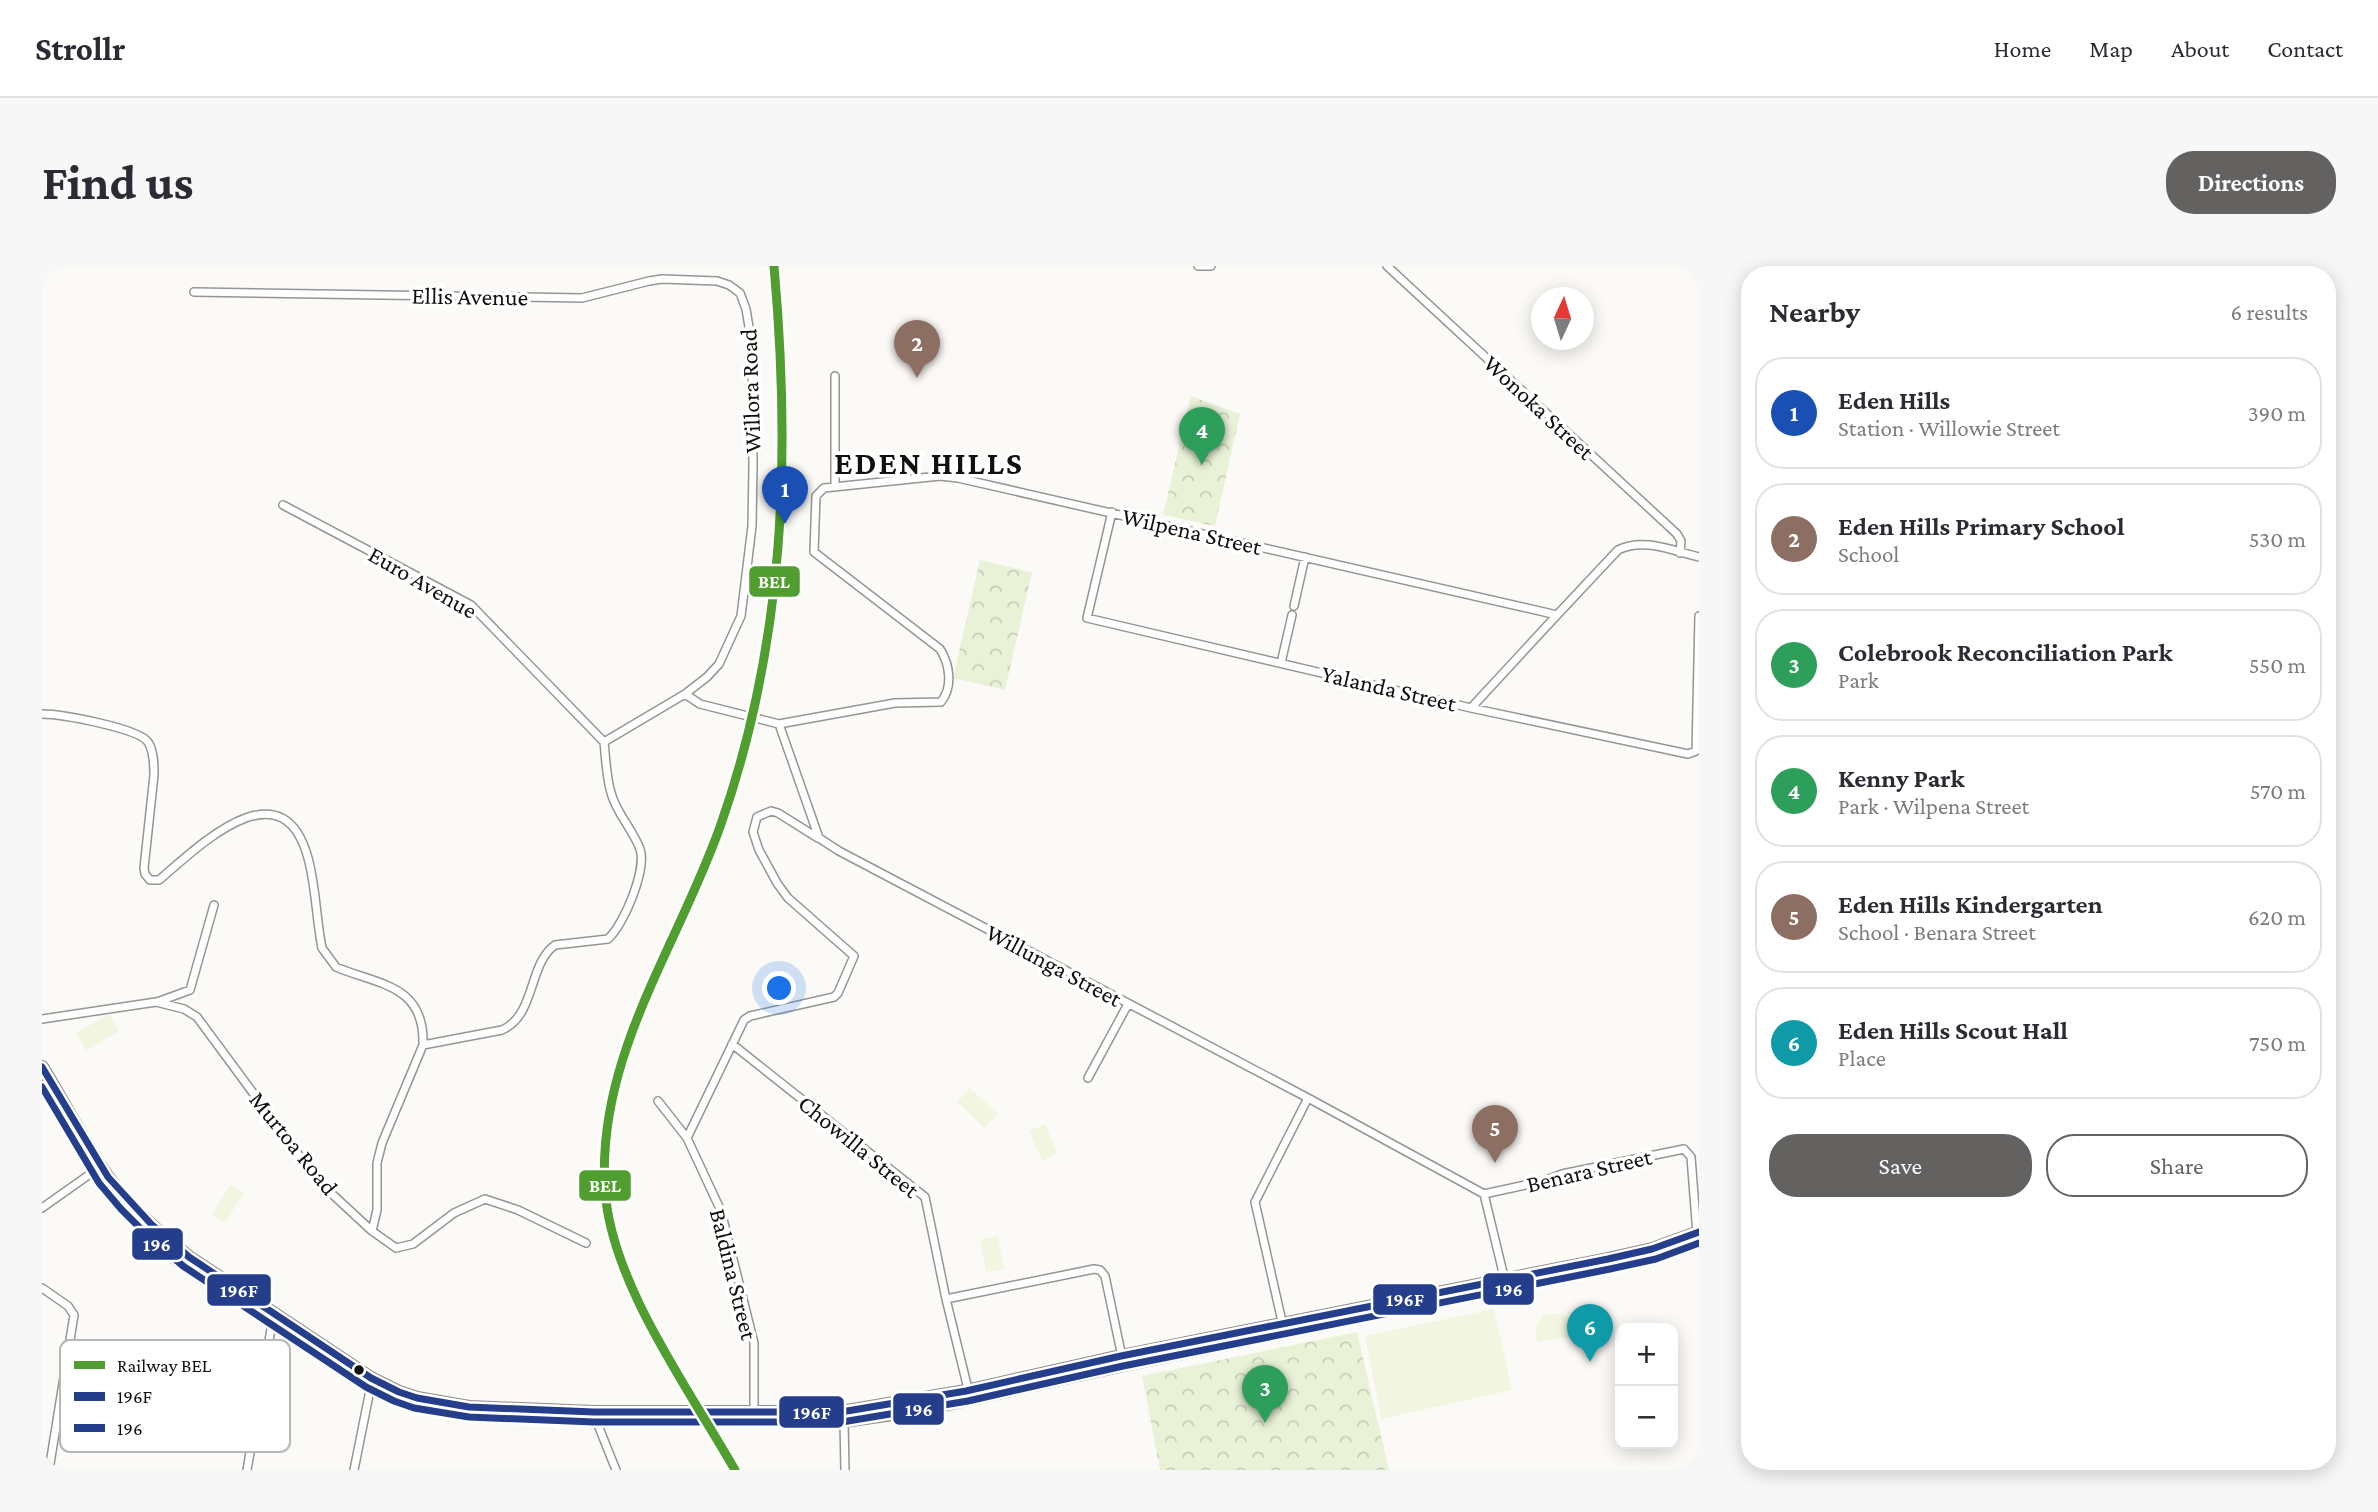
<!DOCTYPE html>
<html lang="en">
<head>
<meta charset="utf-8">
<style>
  body { margin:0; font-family:"Crimson Pro",serif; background:#f7f7f7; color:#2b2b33 }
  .controls { position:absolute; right:21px; bottom:21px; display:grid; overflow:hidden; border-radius:14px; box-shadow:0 4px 18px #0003 }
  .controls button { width:63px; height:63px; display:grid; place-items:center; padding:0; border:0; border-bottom:2px solid #e1e1e2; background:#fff; color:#2b2b33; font:35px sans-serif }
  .compass { position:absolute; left:1489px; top:21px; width:63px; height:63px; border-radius:50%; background:#fff; box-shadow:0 4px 18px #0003; rotate:4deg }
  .you { position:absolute; left:738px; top:723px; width:24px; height:24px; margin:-18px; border:5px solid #fff; border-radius:50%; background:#1a73e8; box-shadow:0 0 0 10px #1a73e833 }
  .badge { display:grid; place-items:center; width:46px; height:46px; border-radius:50%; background:#636261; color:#fff; font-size:23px; font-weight:700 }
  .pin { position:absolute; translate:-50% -58px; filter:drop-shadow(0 2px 4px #0008) }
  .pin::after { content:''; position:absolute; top:37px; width:24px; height:21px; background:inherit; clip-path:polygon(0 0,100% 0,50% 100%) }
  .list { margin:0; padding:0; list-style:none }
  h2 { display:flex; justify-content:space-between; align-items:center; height:91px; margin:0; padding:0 28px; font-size:30px }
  h2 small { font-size:23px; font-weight:400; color:#7c7c81 }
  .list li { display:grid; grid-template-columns:46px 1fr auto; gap:21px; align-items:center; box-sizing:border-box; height:112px; margin:0 14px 14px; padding:0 14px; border:2px solid #e1e1e2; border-radius:28px }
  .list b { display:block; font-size:26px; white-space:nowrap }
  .list p { margin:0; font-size:23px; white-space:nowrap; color:#7c7c81 }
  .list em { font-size:23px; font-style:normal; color:#7c7c81 }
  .actions { display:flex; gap:14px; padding:21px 28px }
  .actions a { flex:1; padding:16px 0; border:2px solid #636261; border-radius:28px; text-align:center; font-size:24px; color:#636261 }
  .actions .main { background:#636261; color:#fff }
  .map { position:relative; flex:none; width:1657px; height:1204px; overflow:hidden; border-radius:28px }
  header { display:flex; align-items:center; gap:42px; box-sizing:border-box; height:98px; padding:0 35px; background:#fff; border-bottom:2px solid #e1e1e2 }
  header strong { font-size:33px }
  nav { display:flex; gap:38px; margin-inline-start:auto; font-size:24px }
  .intro { display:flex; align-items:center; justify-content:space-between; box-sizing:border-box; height:168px; padding:0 42px }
  h1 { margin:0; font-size:49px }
  .button { padding:18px 32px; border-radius:28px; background:#636261; color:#fff; font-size:24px; font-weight:700 }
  main { display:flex; gap:42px; padding:0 42px }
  aside { flex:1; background:#fff; border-radius:28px; box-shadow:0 4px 18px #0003 }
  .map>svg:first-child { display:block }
</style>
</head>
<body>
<header>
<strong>Strollr</strong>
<nav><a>Home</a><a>Map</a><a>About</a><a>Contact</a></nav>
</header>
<div class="intro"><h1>Find us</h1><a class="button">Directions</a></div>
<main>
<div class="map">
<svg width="1657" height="1204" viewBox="0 0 1657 1204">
  <defs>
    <pattern id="park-crowns" width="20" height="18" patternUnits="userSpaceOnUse" patternTransform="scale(1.75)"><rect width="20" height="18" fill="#e9f2d7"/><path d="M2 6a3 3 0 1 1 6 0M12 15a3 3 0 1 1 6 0" fill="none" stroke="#c7ceb8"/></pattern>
  </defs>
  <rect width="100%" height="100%" fill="#fcfaf7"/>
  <path fill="url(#park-crowns)" d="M 1149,130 L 1198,148 L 1173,260 L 1121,249 Z
    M 938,294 L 990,306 L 963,424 L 911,412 Z
    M 1315,1066 L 1347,1204 L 1118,1204 L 1100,1110 Z"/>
  <path fill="#f2f6e0" d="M 67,748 L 77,765 L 44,785 L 34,767 Z
    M 928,822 L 956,848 L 943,862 L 915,836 Z
    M 1003,858 L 1016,888 L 1000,895 L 987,865 Z
    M 188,919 L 202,927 L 183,957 L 170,949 Z
    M 956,970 L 962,1003 L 944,1006 L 938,974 Z
    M 1452,1043 L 1470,1124 L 1339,1153 L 1323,1070 Z
    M 1521,1047 L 1537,1061 L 1538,1070 L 1495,1076 L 1493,1062 L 1501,1049 Z"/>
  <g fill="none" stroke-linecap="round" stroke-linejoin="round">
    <g stroke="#969594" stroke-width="10">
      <path id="street" d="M 1156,0 L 1169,0
        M 1345,0 L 1635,268 L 1639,275 L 1638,287
        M 152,26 L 540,32 L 607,15 L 620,13 L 675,15 L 687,19 L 698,27 L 704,43 L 710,79 L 711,200 L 710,260 L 699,350 L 677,398 L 665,411 L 643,428 L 562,476 C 564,493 564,513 570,530 C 576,549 591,564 598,583 C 605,603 582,659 566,673 L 513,679 C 486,698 494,749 460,764 L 381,779 L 340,877 L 335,897 L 335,944 L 330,965
        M 793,220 L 793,110
        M 241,239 L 429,339 L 562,476
        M 1070,246 L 1045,352 L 1429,442 L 1646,488 L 1654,485 L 1657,350
        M 1252,340 L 1263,291
        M 1239,397 L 1250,349
        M 643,428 L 658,438 L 737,458 L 777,572 L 797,585 L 1266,832 L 1442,928
        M 1429,442 L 1515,349
        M 0,448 C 19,448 96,462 106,476 C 112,485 112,499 112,509 L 102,602 L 103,608 L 108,614 L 117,614 C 156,581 240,497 266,592 C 274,621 274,652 280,682 L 294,701 C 336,719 383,718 381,779
        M 737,458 L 853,437 L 899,436 C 911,421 908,399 898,383 L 772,286 L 774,230 L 782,222 L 898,210 L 916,212 L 1515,349 L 1576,284 C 1601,271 1631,285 1657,291
        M 115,736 L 148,724 L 172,639
        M 0,753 L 114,736 L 142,743 L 155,751 L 276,915 L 330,965 L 354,982 L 371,978 L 412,947 L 443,933 L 476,944 L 544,977
        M 690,778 L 883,931 L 904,1033 L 927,1127
        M 1046,812 L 1086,738
        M 0,825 L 15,825
        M 616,835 L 645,872 L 679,945 L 712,1077 L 712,1150
        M 645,872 L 702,754 L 708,750 L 792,731 L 796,727 L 812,690 L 746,632 L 735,617 L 717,584 L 711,566 L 715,551 L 729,545 L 736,547 L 776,572
        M 1442,928 L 1502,915 L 1520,908 L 1642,883 L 1649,891 L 1655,968
        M 1442,928 L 1463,1015
        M 0,942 L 58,901
        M 0,1022 L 26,1040 L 32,1049 L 7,1204
        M 904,1033 L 1052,1003 L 1058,1004 L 1063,1010 L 1080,1091
        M 1241,1060 L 1213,936 L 1266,832
        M 554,1154 L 574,1204
        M 802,1155 L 803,1204
        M 205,1204 L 230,1057 L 233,1054
        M 312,1204 L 329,1119"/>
    </g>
    <g stroke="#8d8c8b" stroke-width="14">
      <path id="secondary" d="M 0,801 C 20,833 37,867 57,898 C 79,934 114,964 147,991 L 329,1112 L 357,1126 L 375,1132 L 427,1141 L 552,1146 L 799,1146 L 924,1125 L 1079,1090 L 1566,993 L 1610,983 L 1657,966
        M 60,914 L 112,976 L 142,999 L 329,1121 C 377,1144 407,1148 460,1150
        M 665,1153 L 802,1155 L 879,1144 L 1082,1099 L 1614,991 L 1657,974"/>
    </g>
    <use href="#street" stroke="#fffefe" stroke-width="7"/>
    <use href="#secondary" stroke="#f6f3eb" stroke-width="10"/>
    <g stroke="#fff" stroke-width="12">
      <path id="bus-1" d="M 0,801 L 66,911 L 110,959 L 147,991 L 329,1112 L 357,1126 L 375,1132 L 427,1141 L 552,1146 L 799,1146 L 924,1125 L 1079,1090 L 1566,993 L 1610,983 L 1657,966"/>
    </g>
    <g stroke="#fff" stroke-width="12">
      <path id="bus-2" d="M 0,821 L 57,917 L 79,943 L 103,967 L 141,1000 L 324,1121 L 352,1135 L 372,1142 L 427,1151 L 552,1156 L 800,1156 L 926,1135 L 1081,1100 L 1568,1003 L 1614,993 L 1657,977"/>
    </g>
    <use href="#bus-1" stroke="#243e8c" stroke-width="7"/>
    <use href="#bus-2" stroke="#243e8c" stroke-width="7"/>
    <g stroke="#fff" stroke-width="14">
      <path id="rail-1" d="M 693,1204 C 647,1123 569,1017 563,924 C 554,790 637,679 679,558 C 743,376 749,190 732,0"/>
    </g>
    <use href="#rail-1" stroke="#509e2f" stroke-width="9"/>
  </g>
  <circle fill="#101010" stroke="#fff" stroke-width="2.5" cx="317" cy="1104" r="6"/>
  <g text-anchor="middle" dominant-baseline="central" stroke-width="7" stroke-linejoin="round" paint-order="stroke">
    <g font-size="24" fill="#101010" stroke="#fff">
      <text transform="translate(428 30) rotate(1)">Ellis Avenue</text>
      <text transform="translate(708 125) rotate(-92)">Willora Road</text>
      <text transform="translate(1497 141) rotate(43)">Wonoka Street</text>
      <text transform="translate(1150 265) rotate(13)">Wilpena Street</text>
      <text transform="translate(381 316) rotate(30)">Euro Avenue</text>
      <text transform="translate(1347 422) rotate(13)">Yalanda Street</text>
      <text transform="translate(1012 699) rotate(28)">Willunga Street</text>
      <text transform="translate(252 877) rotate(51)">Murtoa Road</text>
      <text transform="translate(817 880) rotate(39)">Chowilla Street</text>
      <text transform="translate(1547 904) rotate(-13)">Benara Street</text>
      <text transform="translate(692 1008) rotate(76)">Baldina Street</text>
    </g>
    <g font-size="32" font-weight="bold" letter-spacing="2" fill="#101010" stroke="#fff">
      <text x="887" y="197">EDEN HILLS</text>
    </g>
  </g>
  <rect x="18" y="1074" width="230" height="112" rx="10" fill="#fff" stroke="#b7b7b7" stroke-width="2"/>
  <rect x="32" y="1095" width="31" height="8" fill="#509e2f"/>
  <rect x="32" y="1126" width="31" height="9" fill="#243e8c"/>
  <rect x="32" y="1158" width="31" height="8" fill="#243e8c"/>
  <g font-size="19" fill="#101010">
    <text x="75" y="1106">Railway BEL</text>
    <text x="75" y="1137">196F</text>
    <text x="75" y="1169">196</text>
  </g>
  <g stroke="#fff" stroke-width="2.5">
    <rect x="706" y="299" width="53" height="33" rx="7" fill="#509e2f"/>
    <rect x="536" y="903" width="54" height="33" rx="7" fill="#509e2f"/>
    <rect x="89" y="961" width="53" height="34" rx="7" fill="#243e8c"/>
    <rect x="1440" y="1006" width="53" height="34" rx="7" fill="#243e8c"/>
    <rect x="164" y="1007" width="66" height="34" rx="7" fill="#243e8c"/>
    <rect x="1330" y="1017" width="66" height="33" rx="7" fill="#243e8c"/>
    <rect x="850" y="1126" width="53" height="34" rx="7" fill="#243e8c"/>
    <rect x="736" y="1129" width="67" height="34" rx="7" fill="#243e8c"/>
  </g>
  <g font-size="19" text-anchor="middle" font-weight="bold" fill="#fff">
    <text x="732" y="322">BEL</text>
    <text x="563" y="926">BEL</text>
    <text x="115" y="985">196</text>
    <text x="1467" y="1030">196</text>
    <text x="197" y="1031">196F</text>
    <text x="1363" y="1040">196F</text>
    <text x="877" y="1150">196</text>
    <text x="770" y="1153">196F</text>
  </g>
</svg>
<div class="controls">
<button>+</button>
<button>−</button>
</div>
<svg class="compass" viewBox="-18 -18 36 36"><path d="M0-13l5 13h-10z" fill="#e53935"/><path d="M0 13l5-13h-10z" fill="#7c7c81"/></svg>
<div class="you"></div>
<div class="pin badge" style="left:743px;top:258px;background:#1a4fb4">1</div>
<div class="pin badge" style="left:875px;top:112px;background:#8d6e63">2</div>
<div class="pin badge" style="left:1223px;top:1157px;background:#2e9e5b">3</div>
<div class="pin badge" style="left:1160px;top:199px;background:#2e9e5b">4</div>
<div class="pin badge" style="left:1453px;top:897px;background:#8d6e63">5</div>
<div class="pin badge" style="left:1548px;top:1096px;background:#0f9aa8">6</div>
</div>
<aside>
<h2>Nearby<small>6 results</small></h2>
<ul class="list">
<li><span class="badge" style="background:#1a4fb4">1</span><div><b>Eden Hills</b><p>Station · Willowie Street</p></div><em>390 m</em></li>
<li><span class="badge" style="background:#8d6e63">2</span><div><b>Eden Hills Primary School</b><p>School</p></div><em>530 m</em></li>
<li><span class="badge" style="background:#2e9e5b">3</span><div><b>Colebrook Reconciliation Park</b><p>Park</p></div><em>550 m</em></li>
<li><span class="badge" style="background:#2e9e5b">4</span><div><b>Kenny Park</b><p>Park · Wilpena Street</p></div><em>570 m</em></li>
<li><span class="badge" style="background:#8d6e63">5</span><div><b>Eden Hills Kindergarten</b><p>School · Benara Street</p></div><em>620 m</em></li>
<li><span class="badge" style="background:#0f9aa8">6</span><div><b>Eden Hills Scout Hall</b><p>Place</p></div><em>750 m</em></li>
</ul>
<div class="actions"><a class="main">Save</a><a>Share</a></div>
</aside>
</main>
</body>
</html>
